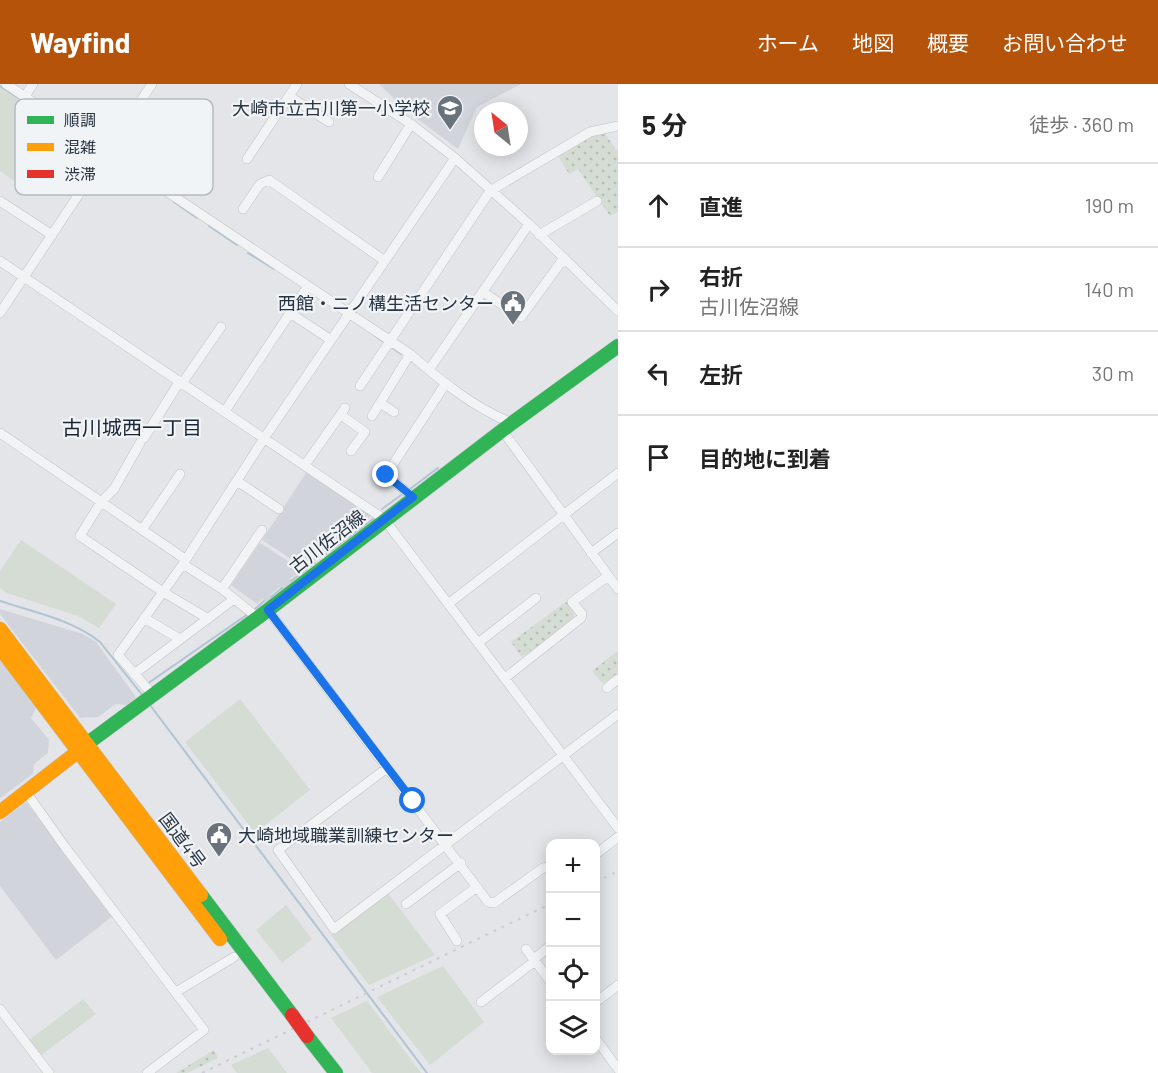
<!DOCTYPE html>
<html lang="ja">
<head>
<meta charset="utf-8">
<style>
  body { margin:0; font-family:Barlow,"Noto Sans JP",sans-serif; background:#f6f6f6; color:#222 }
  .controls { position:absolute; right:18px; bottom:18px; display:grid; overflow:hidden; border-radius:12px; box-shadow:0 3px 15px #0003 }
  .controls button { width:54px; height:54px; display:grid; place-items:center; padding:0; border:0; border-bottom:2px solid #e0e0e0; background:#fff; color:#222; font:30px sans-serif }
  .compass { position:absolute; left:474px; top:18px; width:54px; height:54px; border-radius:50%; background:#fff; box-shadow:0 3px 15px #0003; rotate:330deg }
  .stop { position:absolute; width:18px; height:18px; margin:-14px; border:4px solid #1a73e8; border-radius:50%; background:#fff }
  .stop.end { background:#1a73e8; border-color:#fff; box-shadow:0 2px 6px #0008 }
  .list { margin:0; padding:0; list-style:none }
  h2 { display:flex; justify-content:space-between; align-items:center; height:78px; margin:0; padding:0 24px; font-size:26px }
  h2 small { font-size:20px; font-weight:400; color:#767676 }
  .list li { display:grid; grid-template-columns:39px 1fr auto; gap:18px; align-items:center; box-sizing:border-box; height:84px; padding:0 24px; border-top:2px solid #e0e0e0 }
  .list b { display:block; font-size:22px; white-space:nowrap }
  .list p { margin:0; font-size:20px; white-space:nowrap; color:#767676 }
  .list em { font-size:20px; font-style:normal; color:#767676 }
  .icon { flex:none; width:33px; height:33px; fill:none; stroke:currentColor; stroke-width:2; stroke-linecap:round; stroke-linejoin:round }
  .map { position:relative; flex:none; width:618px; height:989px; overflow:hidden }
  header { display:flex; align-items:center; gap:36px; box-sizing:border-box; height:84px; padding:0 30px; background:#b45309; color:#fff }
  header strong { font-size:28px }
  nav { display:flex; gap:33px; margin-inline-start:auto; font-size:21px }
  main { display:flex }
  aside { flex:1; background:#fff }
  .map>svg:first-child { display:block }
</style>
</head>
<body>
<header>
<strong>Wayfind</strong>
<nav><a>ホーム</a><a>地図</a><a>概要</a><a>お問い合わせ</a></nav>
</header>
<main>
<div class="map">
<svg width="618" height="989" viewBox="0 0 618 989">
  <defs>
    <pattern id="park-dots" width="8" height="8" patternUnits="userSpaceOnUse" patternTransform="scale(1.5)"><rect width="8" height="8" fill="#d4dcd3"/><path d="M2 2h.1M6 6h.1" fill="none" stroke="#b6bdb6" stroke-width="1.8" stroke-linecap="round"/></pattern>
  </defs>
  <rect width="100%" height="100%" fill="#e3e5e8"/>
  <path fill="#d1d5db" d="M 379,0 L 521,0 L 477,23 L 458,65 L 408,28 Z
    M 306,389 L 372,431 L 305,484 L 262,456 Z
    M 260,459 L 302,486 L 290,495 L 292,499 L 283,506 L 280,503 L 270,511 L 272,514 L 266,519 L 263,515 L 257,520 L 231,501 Z
    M 0,525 L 83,550 L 96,558 L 136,613 L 127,621 L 116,620 L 98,633 L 80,634 L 0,530 Z
    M 0,575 L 36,624 L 31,634 L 49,656 L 48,669 L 34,680 L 33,690 L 0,714 Z
    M 26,718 L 113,832 L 56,876 L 0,802 L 0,738 Z"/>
  <path fill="#d4dcd3" d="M 0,4 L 60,42 L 20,101 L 0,87 Z
    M 21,456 L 116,520 L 99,544 L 78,532 L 7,509 L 0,504 L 0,487 Z
    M 240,615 L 310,706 L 255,749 L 185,658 Z
    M 387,808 L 435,871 L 369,901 L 331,851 Z
    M 286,821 L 312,855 L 282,879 L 256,846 Z
    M 443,882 L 484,938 L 430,981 L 377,913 Z
    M 83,915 L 96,930 L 40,972 L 28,957 Z
    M 367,917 L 421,989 L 372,989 L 331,934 Z
    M 268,964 L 287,989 L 237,989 L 231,981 Z"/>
  <path fill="url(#park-dots)" d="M 604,48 L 616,66 L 618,65 L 618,128 L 610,132 L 578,85 L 569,90 L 557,70 L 591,50 Z
    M 567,517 L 575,527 L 573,536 L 522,573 L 511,558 Z
    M 618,567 L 618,589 L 603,600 L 592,587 Z
    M 214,966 L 218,974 L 187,989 L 176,989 Z"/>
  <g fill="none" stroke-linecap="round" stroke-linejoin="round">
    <path stroke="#b1c4d4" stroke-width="2" d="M 0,2 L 55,38
      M 60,41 L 93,63
      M 147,100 L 157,106
      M 174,118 L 197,134
      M 209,142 L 237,161
      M 248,169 L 274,185
      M 374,251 L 382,257
      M 391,263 L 401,270
      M 410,405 L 438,384
      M 382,425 L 404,409
      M 324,472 L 373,435
      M 291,497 L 315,479
      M 271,513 L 282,504
      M 0,517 C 33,528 73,536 100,558 L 143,612
      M 255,525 L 264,517
      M 147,600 L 248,530
      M 150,621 L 427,989"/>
    <g stroke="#c1c3c6" stroke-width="10">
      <path id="street" d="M 6,0 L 410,270 C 440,296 474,324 512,339
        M 297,0 L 289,12 L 329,38
        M 349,0 L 411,40 L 455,74 L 529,140 L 618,227
        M 25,12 L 33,0
        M 247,75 L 289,12
        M 378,93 L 411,40
        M 0,117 L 52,151
        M 243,125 L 260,100 L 269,96 L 385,177
        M 539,151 L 597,117
        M 0,177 L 384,435 L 618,744
        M 483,208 L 521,233 L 564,174
        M 0,229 L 152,0
        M 290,229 L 331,256
        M 429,286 L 529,140
        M 183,298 L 221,243
        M 360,302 L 490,107 L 590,48 L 618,42
        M 380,319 L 394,328
        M 225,327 L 308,202
        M 341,331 L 365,348 L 351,367
        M 372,332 L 410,270
        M 502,346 L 618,505
        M 0,349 L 185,475
        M 144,354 L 180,297
        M 140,359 L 114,405 L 101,418 L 80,452 L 163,508 L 207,534
        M 305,381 L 345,324
        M 237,397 L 279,425
        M 413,413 L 386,391 L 446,299
        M 142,446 L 180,390
        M 591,469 L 618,449
        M 183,480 L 222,505 L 258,534
        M 222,505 L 262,446
        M 448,520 L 618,389
        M 268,526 L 488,818 L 494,819 L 543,784 L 549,783 L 550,786
        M 144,534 L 180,555
        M 478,559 L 536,514
        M 134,590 L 234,515
        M 505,594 L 581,534 L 582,530 L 572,518 L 608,492
        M 607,604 L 618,595
        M 153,611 L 118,571 L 183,480 L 265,353 L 455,74
        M 387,684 L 278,766 L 334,845 L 618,630
        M 26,708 L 65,763 L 204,946 L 147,989
        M 596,770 L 618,753
        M 406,820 L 461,779
        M 457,857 L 440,830 L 477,803
        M 526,865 L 550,897
        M 534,875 L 550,862
        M 176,908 L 234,873
        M 481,918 L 535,877
        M 596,918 L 618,901
        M 0,925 L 49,989
        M 596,955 L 618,985"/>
    </g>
    <g stroke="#bfc2c6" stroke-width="15">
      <path id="fast" d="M 88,659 L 268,526 L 512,339 L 618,262
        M 201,811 L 292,931
        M 307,952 L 336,989"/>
    </g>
    <g stroke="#bfc2c6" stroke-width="15">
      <path id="slow" d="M 0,545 L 201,811
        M 0,564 L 220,855
        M 0,728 L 85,662"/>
    </g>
    <use href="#street" stroke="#f2f3f5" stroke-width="9"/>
    <use href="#fast" stroke="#30b455" stroke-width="14"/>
    <use href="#slow" stroke="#ff9f0a" stroke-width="14"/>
    <path stroke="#cbcdd0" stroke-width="2" stroke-dasharray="3 6" stroke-linecap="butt" d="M 596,798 L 618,787
      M 202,989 L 550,820"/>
    <g stroke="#b5b8bd" stroke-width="15" stroke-linecap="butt">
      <path id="jam-bridge" d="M 292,931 L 307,952"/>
    </g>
    <use href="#jam-bridge" stroke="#e5322d" stroke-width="14"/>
  </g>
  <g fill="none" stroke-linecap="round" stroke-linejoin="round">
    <path stroke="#1a73e8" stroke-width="8" d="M 386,391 L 413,413 L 268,526 L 413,717"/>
  </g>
  <defs>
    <g id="school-pin" transform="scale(1.35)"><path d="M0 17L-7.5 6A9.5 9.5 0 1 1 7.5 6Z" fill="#6a727c" stroke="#f1f4f7"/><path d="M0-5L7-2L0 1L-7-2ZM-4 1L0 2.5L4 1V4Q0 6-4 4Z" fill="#fff"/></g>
    <g id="civic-pin" transform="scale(1.35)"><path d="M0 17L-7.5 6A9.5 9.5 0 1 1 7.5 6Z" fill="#6a727c" stroke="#f1f4f7"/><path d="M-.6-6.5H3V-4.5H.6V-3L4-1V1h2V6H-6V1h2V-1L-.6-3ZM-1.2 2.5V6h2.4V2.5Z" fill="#fff"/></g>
  </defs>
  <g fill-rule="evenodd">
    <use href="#school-pin" x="450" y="24"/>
    <use href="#civic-pin" x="513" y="219"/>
    <use href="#civic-pin" x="219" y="751"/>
  </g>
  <g text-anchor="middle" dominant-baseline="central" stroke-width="4.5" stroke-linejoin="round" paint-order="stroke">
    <g font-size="18" fill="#293442" stroke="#f1f4f7" text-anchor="end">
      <text x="430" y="24">大崎市立古川第一小学校</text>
      <text x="494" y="219">西館・ニノ構生活センター</text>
      <text x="238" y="751" text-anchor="start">大崎地域職業訓練センター</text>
    </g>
    <g font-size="18" fill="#293442" stroke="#f1f4f7">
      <text transform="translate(327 457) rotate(-38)">古川佐沼線</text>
      <text transform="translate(183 756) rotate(53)">国道4号</text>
    </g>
    <g font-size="20" fill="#1b2533" stroke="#f1f4f7">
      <text x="132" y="343">古川城西一丁目</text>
    </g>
  </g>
  <rect x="15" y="15" width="198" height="96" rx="9" fill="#f1f4f7" stroke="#b5bac1" stroke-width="1.5"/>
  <rect x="27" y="32" width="27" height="8" fill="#30b455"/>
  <rect x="27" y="59" width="27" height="8" fill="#ff9f0a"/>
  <rect x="27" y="86" width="27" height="8" fill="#e5322d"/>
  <g font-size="16" fill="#293442">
    <text x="64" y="42">順調</text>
    <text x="64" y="69">混雑</text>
    <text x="64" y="96">渋滞</text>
  </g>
</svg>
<div class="controls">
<button>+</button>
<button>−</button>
<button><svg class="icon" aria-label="locate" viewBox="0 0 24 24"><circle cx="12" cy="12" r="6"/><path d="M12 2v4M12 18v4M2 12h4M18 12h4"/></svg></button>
<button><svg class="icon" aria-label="layers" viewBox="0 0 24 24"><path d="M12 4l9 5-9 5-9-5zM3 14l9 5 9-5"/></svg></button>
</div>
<svg class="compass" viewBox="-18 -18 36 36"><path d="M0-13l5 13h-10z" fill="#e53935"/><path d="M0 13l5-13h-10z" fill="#767676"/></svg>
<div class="stop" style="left:413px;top:717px"></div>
<div class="stop end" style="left:386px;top:391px"></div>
</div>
<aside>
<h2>5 分<small>徒歩 · 360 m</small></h2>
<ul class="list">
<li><svg class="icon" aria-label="ahead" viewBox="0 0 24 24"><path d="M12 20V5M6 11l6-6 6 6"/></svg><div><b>直進</b></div><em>190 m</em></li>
<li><svg class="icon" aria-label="right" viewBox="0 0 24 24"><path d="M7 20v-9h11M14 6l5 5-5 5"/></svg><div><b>右折</b><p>古川佐沼線</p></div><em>140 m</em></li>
<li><svg class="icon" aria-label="left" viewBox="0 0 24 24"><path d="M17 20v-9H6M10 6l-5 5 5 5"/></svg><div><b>左折</b></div><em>30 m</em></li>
<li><svg class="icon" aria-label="arrive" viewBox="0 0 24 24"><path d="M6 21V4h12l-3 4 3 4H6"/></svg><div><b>目的地に到着</b></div></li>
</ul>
</aside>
</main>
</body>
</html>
